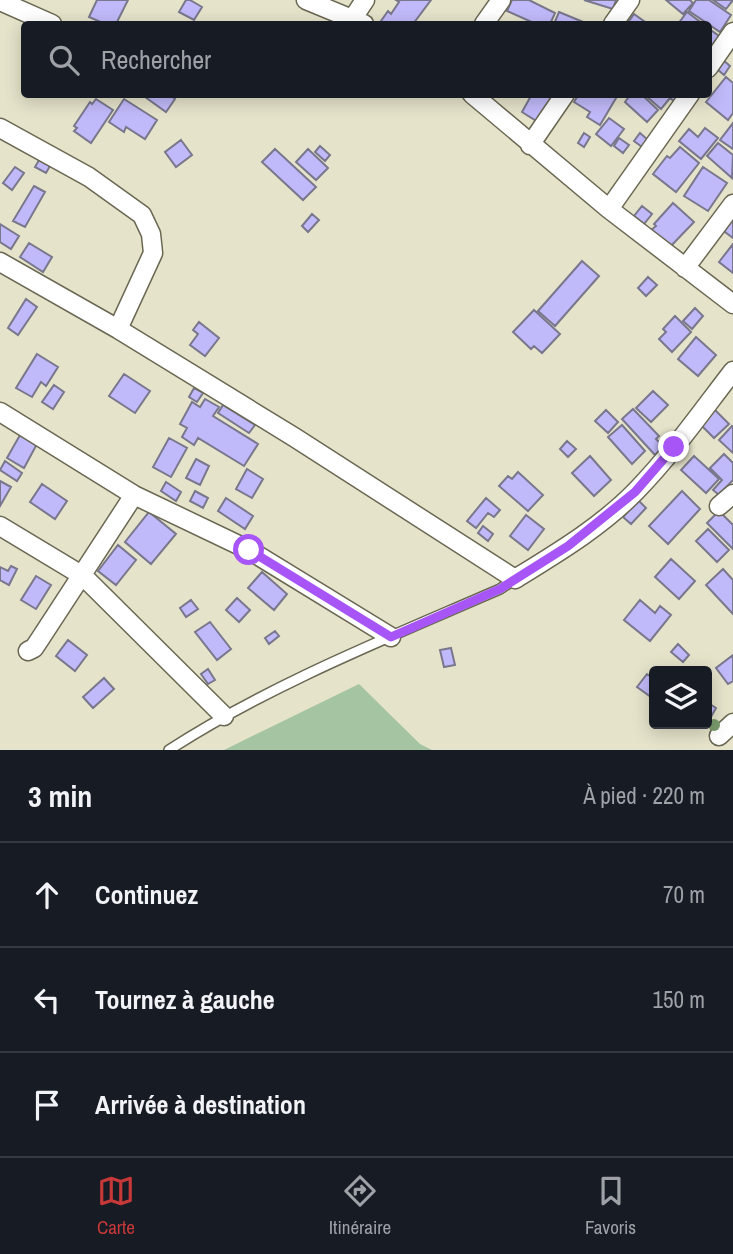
<!DOCTYPE html>
<html lang="fr">
<head>
<meta charset="utf-8">
<style>
  body { margin:0; font-family:"Archivo Narrow",sans-serif; background:#242831; color:#f1f3f6 }
  .controls { position:absolute; right:21px; bottom:21px; display:grid; overflow:hidden; border-radius:7px; box-shadow:0 4px 18px #0003 }
  .controls button { width:63px; height:63px; display:grid; place-items:center; padding:0; border:0; border-bottom:2px solid #363941; background:#171b24; color:#f1f3f6; font:35px sans-serif }
  .stop { position:absolute; width:21px; height:21px; margin:-16px; border:5px solid #a855f7; border-radius:50%; background:#fff }
  .stop.end { background:#a855f7; border-color:#fff; box-shadow:0 2px 7px #0008 }
  .list { margin:0; padding:0; list-style:none }
  h2 { display:flex; justify-content:space-between; align-items:center; height:91px; margin:0; padding:0 28px; font-size:30px }
  h2 small { font-size:23px; font-weight:400; color:#9ea1a6 }
  .list li { display:grid; grid-template-columns:46px 1fr auto; gap:21px; align-items:center; box-sizing:border-box; height:105px; padding:0 28px; border-top:2px solid #363941 }
  .list b { display:block; font-size:26px; white-space:nowrap }
  .list em { font-size:23px; font-style:normal; color:#9ea1a6 }
  .icon { flex:none; width:38px; height:38px; fill:none; stroke:currentColor; stroke-width:2; stroke-linecap:round; stroke-linejoin:round }
  .map { position:relative; flex:none; width:733px; height:750px; overflow:hidden }
  .search { position:absolute; background:#171b24; box-shadow:0 4px 18px #0003; left:21px; right:21px; top:21px; height:77px; display:flex; align-items:center; gap:18px; box-sizing:border-box; padding:0 24px; border-radius:7px; color:#9ea1a6; font-size:26px }
  .sheet { height:406px; background:#171b24 }
  nav { display:flex; justify-content:space-around; align-items:center; box-sizing:border-box; height:98px; border-top:2px solid #363941; background:#171b24; font-size:19px; color:#9ea1a6 }
  nav a { display:grid; justify-items:center; gap:4px }
  nav .on { color:#c73838 }
  .map>svg:first-child { display:block }
</style>
</head>
<body>
<div class="map">
<svg width="733" height="750" viewBox="0 0 733 750">
  <rect width="100%" height="100%" fill="#e6e3cb"/>
  <path fill="#a5c4a1" d="M 359,684 L 420,744 L 432,750 L 224,750 Z"/>
  <path fill="#c1bafa" stroke="#79778c" stroke-width="2" d="M 97,0 L 128,0 L 116,24 L 105,24 L 89,17 Z
    M 186,0 L 190,0 L 202,7 L 194,20 L 179,12 Z
    M 396,0 L 431,0 L 413,24 L 386,24 L 381,21 L 388,11 L 391,14 L 399,2 Z
    M 512,0 L 529,0 L 555,13 L 550,24 L 536,24 L 507,11 Z
    M 584,0 L 616,0 L 613,9 Z
    M 666,0 L 690,0 L 693,3 L 683,14 Z
    M 696,0 L 709,0 L 731,15 L 720,32 L 689,11 Z
    M 713,0 L 733,0 L 726,9 Z
    M 559,12 L 588,24 L 554,24 Z
    M 687,12 L 703,24 L 678,24 Z
    M 634,14 L 648,24 L 627,24 Z
    M 708,28 L 719,36 L 708,50 Z
    M 723,60 L 730,66 L 724,75 L 717,69 Z
    M 726,77 L 733,83 L 733,113 L 728,120 L 706,102 Z
    M 141,94 L 169,94 L 175,99 L 166,112 Z
    M 532,94 L 555,94 L 538,122 L 522,112 Z
    M 579,94 L 609,94 L 616,98 L 600,125 L 587,117 L 590,112 L 574,102 Z
    M 631,94 L 641,94 L 658,110 L 647,122 L 625,102 Z
    M 644,94 L 679,94 L 680,96 L 675,102 L 670,98 L 661,109 Z
    M 96,99 L 113,110 L 91,143 L 74,131 L 77,128 L 74,126 L 90,102 L 92,104 Z
    M 124,99 L 157,120 L 145,139 L 126,127 L 124,132 L 109,122 Z
    M 609,118 L 624,129 L 611,146 L 596,134 Z
    M 733,123 L 733,149 L 720,140 Z
    M 705,128 L 718,138 L 701,159 L 679,141 L 689,129 L 698,137 Z
    M 584,133 L 590,137 L 584,147 L 578,143 Z
    M 640,133 L 648,140 L 642,147 L 634,141 Z
    M 619,138 L 629,145 L 623,153 L 614,146 Z
    M 181,140 L 192,155 L 176,167 L 165,152 Z
    M 718,143 L 733,155 L 732,178 L 707,156 Z
    M 320,146 L 330,155 L 325,161 L 315,152 Z
    M 680,147 L 699,163 L 676,192 L 653,174 L 667,156 L 670,158 Z
    M 275,149 L 316,187 L 303,200 L 262,162 Z
    M 308,149 L 328,168 L 316,180 L 296,162 Z
    M 39,160 L 50,166 L 46,173 L 35,167 Z
    M 15,167 L 24,173 L 12,190 L 3,183 Z
    M 703,167 L 727,183 L 708,211 L 684,196 Z
    M 34,186 L 45,192 L 25,227 L 13,221 Z
    M 673,203 L 694,222 L 668,249 L 650,231 L 656,226 L 654,224 Z
    M 642,206 L 652,214 L 644,224 L 634,216 Z
    M 312,214 L 319,220 L 308,232 L 302,226 Z
    M 733,215 L 733,238 L 721,229 Z
    M 0,224 L 19,236 L 11,249 L 0,242 Z
    M 29,243 L 52,257 L 43,272 L 20,257 Z
    M 733,244 L 733,273 L 719,262 Z
    M 582,261 L 599,276 L 555,326 L 538,311 Z
    M 648,277 L 657,285 L 646,296 L 638,288 Z
    M 26,299 L 37,307 L 18,335 L 8,328 Z
    M 695,308 L 703,316 L 692,329 L 683,321 Z
    M 534,310 L 560,334 L 542,353 L 534,346 L 531,349 L 513,332 Z
    M 675,316 L 691,332 L 672,352 L 659,339 L 666,332 L 663,329 Z
    M 199,322 L 219,338 L 205,356 L 190,345 L 198,334 L 193,330 Z
    M 696,337 L 716,355 L 698,376 L 678,359 Z
    M 37,354 L 58,367 L 46,386 L 41,382 L 32,397 L 16,388 Z
    M 124,374 L 150,391 L 135,413 L 109,396 Z
    M 54,385 L 64,392 L 53,409 L 42,402 Z
    M 194,388 L 203,393 L 197,402 L 189,397 Z
    M 653,391 L 668,405 L 651,422 L 636,408 Z
    M 205,399 L 219,407 L 213,416 L 258,444 L 244,466 L 198,438 L 194,445 L 182,437 L 187,428 L 180,424 L 192,402 L 200,407 Z
    M 223,405 L 255,425 L 249,433 L 218,413 Z
    M 633,409 L 659,436 L 656,439 L 664,447 L 655,455 L 622,419 Z
    M 606,410 L 618,422 L 608,433 L 595,421 Z
    M 715,410 L 729,424 L 714,438 L 700,424 Z
    M 622,425 L 645,451 L 632,464 L 608,437 Z
    M 732,426 L 733,427 L 733,453 L 719,440 Z
    M 20,435 L 37,444 L 24,468 L 7,458 Z
    M 169,438 L 187,448 L 171,477 L 153,467 Z
    M 567,441 L 576,449 L 568,457 L 560,449 Z
    M 724,454 L 733,463 L 733,480 L 719,495 L 713,490 L 722,480 L 710,468 Z
    M 590,456 L 611,480 L 594,496 L 572,473 Z
    M 694,456 L 719,479 L 706,493 L 681,470 Z
    M 196,459 L 209,466 L 200,485 L 186,478 Z
    M 5,461 L 22,473 L 17,481 L 0,470 Z
    M 247,469 L 263,479 L 252,498 L 236,489 Z
    M 518,472 L 543,495 L 528,511 L 499,486 L 508,476 L 512,479 Z
    M 0,481 L 11,487 L 0,506 Z
    M 166,482 L 181,492 L 176,501 L 161,491 Z
    M 42,484 L 67,501 L 55,519 L 30,502 Z
    M 195,491 L 208,498 L 203,508 L 190,501 Z
    M 682,491 L 700,509 L 668,544 L 649,526 Z
    M 226,498 L 253,516 L 245,529 L 218,511 Z
    M 486,498 L 500,510 L 494,517 L 488,513 L 476,528 L 467,521 Z
    M 638,500 L 646,508 L 631,524 L 623,517 Z
    M 719,511 L 733,525 L 733,549 L 707,523 Z
    M 149,512 L 176,534 L 151,564 L 125,542 Z
    M 526,515 L 544,529 L 528,550 L 510,536 Z
    M 483,526 L 493,534 L 488,541 L 478,533 Z
    M 708,529 L 729,550 L 717,562 L 696,541 Z
    M 118,545 L 136,560 L 116,585 L 98,571 Z
    M 671,559 L 695,581 L 679,599 L 655,577 Z
    M 11,566 L 17,569 L 9,585 L 0,580 L 0,567 L 8,571 Z
    M 723,569 L 733,580 L 733,614 L 706,585 Z
    M 262,572 L 287,594 L 274,610 L 248,588 Z
    M 36,576 L 51,585 L 36,609 L 21,600 Z
    M 237,598 L 250,610 L 239,622 L 226,610 Z
    M 191,600 L 198,609 L 186,617 L 180,608 Z
    M 640,600 L 655,613 L 660,606 L 671,615 L 650,641 L 624,620 Z
    M 210,622 L 231,649 L 217,660 L 195,632 Z
    M 275,631 L 279,636 L 269,644 L 265,638 Z
    M 68,640 L 87,655 L 75,671 L 56,656 Z
    M 678,644 L 689,655 L 683,662 L 671,652 Z
    M 451,648 L 455,665 L 444,667 L 440,650 Z
    M 733,655 L 733,681 L 728,684 L 716,668 Z
    M 208,669 L 215,680 L 208,684 L 201,674 Z
    M 647,674 L 654,679 L 654,692 L 651,697 L 637,687 Z
    M 104,678 L 114,689 L 93,708 L 83,697 Z
    M 710,704 L 716,708 L 707,724 L 707,706 Z"/>
  <g fill="none" stroke-linecap="round" stroke-linejoin="round">
    <g stroke="#6a6752" stroke-width="12">
      <path id="service" d="M 169,750 C 269,685 390,637 500,589 L 515,579"/>
    </g>
    <g stroke="#6a6752" stroke-width="21">
      <path id="minor" d="M 306,0 L 364,24
        M 0,1 L 52,24
        M 353,18 L 365,0
        M 484,24 L 501,0
        M 613,24 L 630,0
        M 708,68 L 733,32
        M 472,94 L 609,209 L 733,304
        M 0,128 L 89,177 L 142,215 L 151,234 L 153,253 L 118,329
        M 530,145 L 565,94
        M 609,209 L 690,94
        M 0,262 L 118,329 L 294,437 L 515,579 C 557,553 601,527 636,491 C 672,454 702,411 733,371
        M 685,268 L 733,204
        M 0,412 L 134,495 L 249,550 L 391,637
        M 719,506 L 733,494
        M 0,526 L 83,576 L 224,716
        M 28,651 L 34,648 L 40,639 L 134,495
        M 719,736 L 733,723"/>
    </g>
    <use href="#service" stroke="#fff" stroke-width="9"/>
    <use href="#minor" stroke="#fff" stroke-width="18"/>
  </g>
  <circle fill="#7a9c6c" cx="714" cy="725" r="6"/>
  <g fill="none" stroke-linecap="round" stroke-linejoin="round">
    <path stroke="#a855f7" stroke-width="9" d="M 249,550 L 391,637 L 500,589 L 568,546 L 635,492 L 674,447"/>
  </g>
</svg>
<div class="controls">
<button><svg class="icon" aria-label="layers" viewBox="0 0 24 24"><path d="M12 4l9 5-9 5-9-5zM3 14l9 5 9-5"/></svg></button>
</div>
<div class="stop" style="left:249px;top:550px"></div>
<div class="stop end" style="left:674px;top:447px"></div>
<div class="search"><svg class="icon" aria-label="search" viewBox="0 0 24 24"><circle cx="10" cy="10" r="6"/><path d="M15 15l6 6"/></svg>Rechercher</div>
</div>
<section class="sheet">
<h2>3 min<small>À pied · 220 m</small></h2>
<ul class="list">
<li><svg class="icon" aria-label="ahead" viewBox="0 0 24 24"><path d="M12 20V5M6 11l6-6 6 6"/></svg><div><b>Continuez</b></div><em>70 m</em></li>
<li><svg class="icon" aria-label="left" viewBox="0 0 24 24"><path d="M17 20v-9H6M10 6l-5 5 5 5"/></svg><div><b>Tournez à gauche</b></div><em>150 m</em></li>
<li><svg class="icon" aria-label="arrive" viewBox="0 0 24 24"><path d="M6 21V4h12l-3 4 3 4H6"/></svg><div><b>Arrivée à destination</b></div></li>
</ul>
</section>
<nav>
<a class="on"><svg class="icon" aria-label="map" viewBox="0 0 24 24"><path d="M3 6l6-2 6 2 6-2v14l-6 2-6-2-6 2zM9 4v14M15 6v14"/></svg>Carte</a>
<a><svg class="icon" aria-label="directions" viewBox="0 0 24 24"><path d="M12 3l9 9-9 9-9-9zM9 14v-3h6M13 9l2 2-2 2"/></svg>Itinéraire</a>
<a><svg class="icon" aria-label="saved" viewBox="0 0 24 24"><path d="M7 4h10v16l-5-4-5 4z"/></svg>Favoris</a>
</nav>
</body>
</html>
